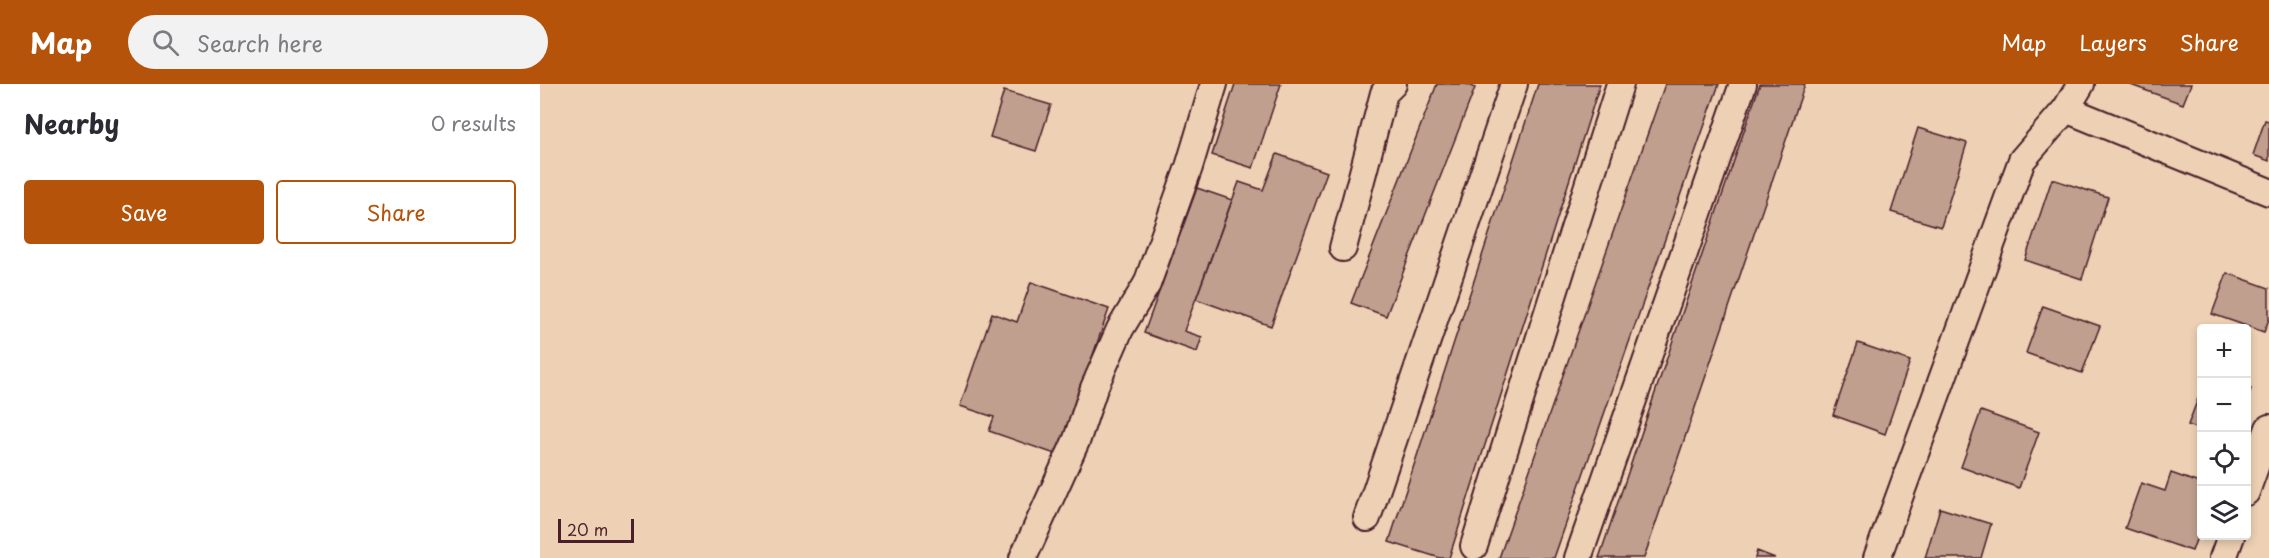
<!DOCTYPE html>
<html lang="en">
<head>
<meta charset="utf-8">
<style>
  body { margin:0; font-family:"Playpen Sans",sans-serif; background:#f2f2f3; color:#2b2b33 }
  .controls { position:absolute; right:18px; bottom:18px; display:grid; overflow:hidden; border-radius:6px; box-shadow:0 3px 9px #0003 }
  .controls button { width:54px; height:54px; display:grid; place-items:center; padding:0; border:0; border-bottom:2px solid #e1e1e2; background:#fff; color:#2b2b33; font:30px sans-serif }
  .scale { position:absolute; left:18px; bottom:15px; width:76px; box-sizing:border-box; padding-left:6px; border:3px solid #4a1f2b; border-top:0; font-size:16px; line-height:21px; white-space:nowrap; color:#4a1f2b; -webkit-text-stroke:4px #eed1b4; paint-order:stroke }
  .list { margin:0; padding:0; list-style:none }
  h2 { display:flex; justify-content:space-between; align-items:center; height:78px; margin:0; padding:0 24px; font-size:26px }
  h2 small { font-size:20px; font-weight:400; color:#7c7c81 }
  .actions { display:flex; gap:12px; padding:18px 24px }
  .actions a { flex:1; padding:14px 0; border:2px solid #b45309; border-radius:6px; text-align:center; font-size:21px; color:#b45309 }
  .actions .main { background:#b45309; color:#fff }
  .icon { flex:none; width:33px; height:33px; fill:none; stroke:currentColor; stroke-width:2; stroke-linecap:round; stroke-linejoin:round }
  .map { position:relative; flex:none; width:1729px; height:474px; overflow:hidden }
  header { display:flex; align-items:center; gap:36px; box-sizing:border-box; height:84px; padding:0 30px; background:#b45309; color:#fff }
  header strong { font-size:28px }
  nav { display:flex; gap:33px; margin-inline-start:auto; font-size:21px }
  .search { width:420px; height:54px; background:#f2f2f3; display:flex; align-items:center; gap:15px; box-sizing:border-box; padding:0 21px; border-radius:33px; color:#7c7c81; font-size:22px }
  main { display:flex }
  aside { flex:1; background:#fff }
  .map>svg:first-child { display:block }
</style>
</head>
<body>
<header>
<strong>Map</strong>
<div class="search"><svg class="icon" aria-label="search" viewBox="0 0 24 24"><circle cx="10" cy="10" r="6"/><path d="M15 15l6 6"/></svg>Search here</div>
<nav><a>Map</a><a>Layers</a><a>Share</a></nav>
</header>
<main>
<aside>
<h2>Nearby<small>0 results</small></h2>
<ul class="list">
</ul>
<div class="actions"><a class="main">Save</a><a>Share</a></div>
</aside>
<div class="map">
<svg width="1729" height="474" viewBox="0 0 1729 474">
  <rect width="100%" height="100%" fill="#eed1b4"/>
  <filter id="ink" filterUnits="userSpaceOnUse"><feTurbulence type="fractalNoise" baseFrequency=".0167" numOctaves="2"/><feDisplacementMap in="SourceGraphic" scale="12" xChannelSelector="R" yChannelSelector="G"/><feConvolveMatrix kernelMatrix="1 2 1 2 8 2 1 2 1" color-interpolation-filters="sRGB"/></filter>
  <g filter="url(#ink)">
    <path fill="#c09f8e" stroke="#4a1f2b" stroke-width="1.5" d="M 695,0 L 741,0 L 713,84 L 672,71 Z
      M 897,0 L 926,0 L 935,4 L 846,232 L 811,219 Z
      M 998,0 L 1060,0 L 909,474 L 900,474 L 849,458 Z
      M 1125,0 L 1179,0 L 1014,474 L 959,474 Z
      M 1220,0 L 1265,0 L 1104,474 L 1059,474 Z
      M 1588,0 L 1651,0 L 1643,20 Z
      M 464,7 L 511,21 L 496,67 L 450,53 Z
      M 1725,36 L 1729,37 L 1729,77 L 1713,71 Z
      M 1378,44 L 1427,59 L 1401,143 L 1351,128 Z
      M 737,70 L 787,88 L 731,242 L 656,215 L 699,98 L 723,106 Z
      M 1512,95 L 1568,113 L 1542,195 L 1485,176 Z
      M 657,104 L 692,116 L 644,247 L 662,253 L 657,268 L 604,249 Z
      M 1687,189 L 1729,204 L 1729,235 L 1724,248 L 1672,230 Z
      M 491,198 L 569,225 L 518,371 L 449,347 L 454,333 L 420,322 L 452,229 L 477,238 Z
      M 1503,222 L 1560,242 L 1542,289 L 1486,269 Z
      M 1318,259 L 1370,277 L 1345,350 L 1293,331 Z
      M 1706,303 L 1711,305 L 1706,318 Z
      M 1662,304 L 1662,346 L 1648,341 Z
      M 1441,327 L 1499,348 L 1479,404 L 1421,383 Z
      M 1631,389 L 1662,400 L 1662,439 L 1652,467 L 1585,444 L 1601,399 L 1625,407 Z
      M 1400,424 L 1451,440 L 1441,474 L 1385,474 Z
      M 1217,467 L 1235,474 L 1215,474 Z"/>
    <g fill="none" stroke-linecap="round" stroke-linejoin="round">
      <g stroke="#4a1f2b" stroke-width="30">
        <path id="minor" d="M 1526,25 L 1729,108
          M 803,164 L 844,9 L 853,0
          M 1706,408 L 1729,344
          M 827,434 L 974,0
          M 934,462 L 1080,0
          M 483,474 L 537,355 L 554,304 L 580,245 L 607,200 L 649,83 L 674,0
          M 1038,474 L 1203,0
          M 1337,474 L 1482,76 L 1526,25 L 1541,0
          M 1683,474 L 1691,452"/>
      </g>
      <use href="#minor" stroke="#eed1b4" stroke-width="26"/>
    </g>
  </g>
</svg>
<div class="controls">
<button>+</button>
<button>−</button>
<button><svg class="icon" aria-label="locate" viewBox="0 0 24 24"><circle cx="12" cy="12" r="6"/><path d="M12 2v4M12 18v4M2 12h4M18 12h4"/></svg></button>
<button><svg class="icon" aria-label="layers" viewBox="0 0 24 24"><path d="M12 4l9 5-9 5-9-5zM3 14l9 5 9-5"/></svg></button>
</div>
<div class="scale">20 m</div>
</div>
</main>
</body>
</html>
